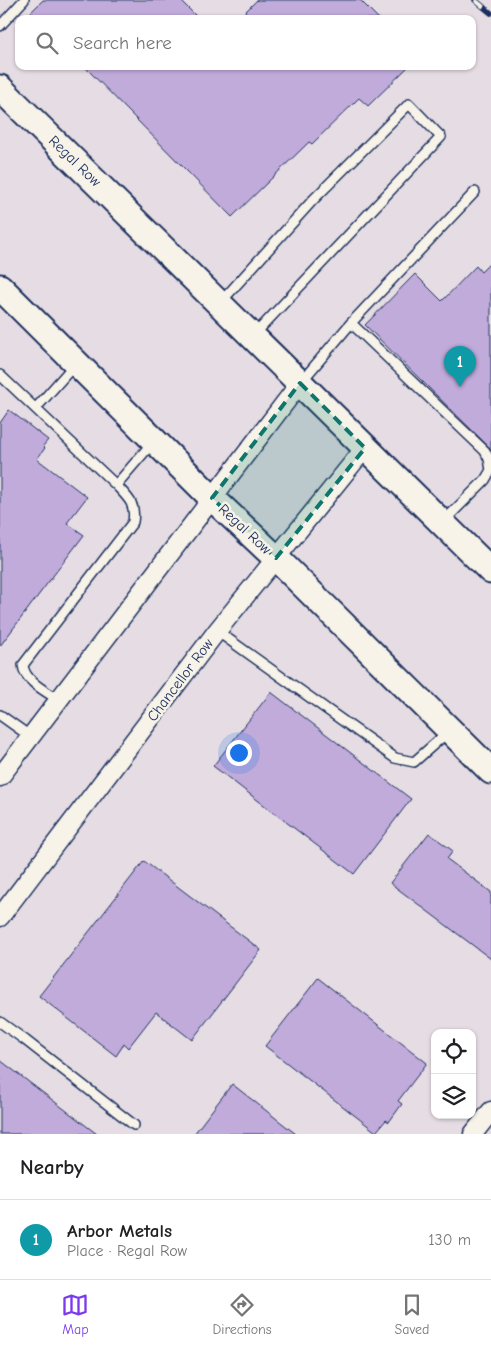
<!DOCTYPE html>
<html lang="en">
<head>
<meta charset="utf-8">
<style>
  body { margin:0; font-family:"Comic Neue",sans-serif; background:#f6f6f6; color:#202124 }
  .controls { position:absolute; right:15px; bottom:15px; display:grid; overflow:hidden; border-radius:10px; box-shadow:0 1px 4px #0004 }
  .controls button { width:45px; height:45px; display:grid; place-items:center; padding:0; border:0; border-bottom:1px solid #e0e0e0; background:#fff; color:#202124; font:25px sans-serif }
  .you { position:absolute; left:238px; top:752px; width:18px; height:18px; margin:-12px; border:4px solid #fff; border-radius:50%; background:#1a73e8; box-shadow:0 0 0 8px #1a73e833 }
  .badge { display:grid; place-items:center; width:32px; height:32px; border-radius:50%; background:#7c3aed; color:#fff; font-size:16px; font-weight:700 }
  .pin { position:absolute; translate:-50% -41px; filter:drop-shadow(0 1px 2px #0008) }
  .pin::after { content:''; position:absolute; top:26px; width:18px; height:15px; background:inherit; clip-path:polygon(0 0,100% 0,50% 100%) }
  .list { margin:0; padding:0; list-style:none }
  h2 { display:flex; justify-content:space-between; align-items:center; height:65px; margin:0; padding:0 20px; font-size:21px }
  h2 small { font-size:16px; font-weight:400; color:#757577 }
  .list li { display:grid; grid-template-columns:32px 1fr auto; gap:15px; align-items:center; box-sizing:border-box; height:80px; padding:0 20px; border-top:1px solid #e0e0e0 }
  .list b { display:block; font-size:19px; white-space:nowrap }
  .list p { margin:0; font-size:16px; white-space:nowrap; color:#757577 }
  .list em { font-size:16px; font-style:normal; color:#757577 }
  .icon { flex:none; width:28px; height:28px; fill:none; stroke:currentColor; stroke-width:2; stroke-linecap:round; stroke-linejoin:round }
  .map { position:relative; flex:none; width:491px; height:1134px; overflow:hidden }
  .search { position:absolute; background:#fff; box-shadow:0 1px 4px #0004; left:15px; right:15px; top:15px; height:55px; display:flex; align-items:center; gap:12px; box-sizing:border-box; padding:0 18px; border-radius:10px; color:#757577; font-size:19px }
  .sheet { height:145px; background:#fff }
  nav { display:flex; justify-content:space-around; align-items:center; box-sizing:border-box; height:70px; border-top:1px solid #e0e0e0; background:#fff; font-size:14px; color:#757577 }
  nav a { display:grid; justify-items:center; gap:2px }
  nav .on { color:#7c3aed }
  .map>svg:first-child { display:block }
</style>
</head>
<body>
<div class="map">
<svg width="491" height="1134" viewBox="0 0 491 1134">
  <rect width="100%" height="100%" fill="#e6dde4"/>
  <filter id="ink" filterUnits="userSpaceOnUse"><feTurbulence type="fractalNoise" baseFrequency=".02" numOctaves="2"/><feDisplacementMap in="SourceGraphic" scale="10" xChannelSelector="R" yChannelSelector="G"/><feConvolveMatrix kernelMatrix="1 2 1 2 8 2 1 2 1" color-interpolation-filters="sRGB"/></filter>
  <g filter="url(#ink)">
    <path fill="#c0abdb" stroke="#1b2f5e" d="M 43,0 L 180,0 L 199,19 L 24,19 Z
      M 257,0 L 360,0 L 379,19 L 238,19 Z
      M 84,66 L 409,66 L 368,106 L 359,98 L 312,144 L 309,142 L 232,217 Z
      M 491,262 L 491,449 L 365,325 L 415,274 L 442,301 L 476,266 L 481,272 Z
      M 9,410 L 48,440 L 43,446 L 45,448 L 37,459 L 87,497 L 67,523 L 84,535 L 0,646 L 0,423 Z
      M 271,692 L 411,799 L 354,874 L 213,766 Z
      M 429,833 L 453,851 L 447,859 L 491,892 L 491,959 L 390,883 Z
      M 144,861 L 261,950 L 192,1040 L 156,1012 L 128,1048 L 124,1044 L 116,1056 L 39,996 Z
      M 318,978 L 427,1063 L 398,1101 L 402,1104 L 389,1122 L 386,1120 L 376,1132 L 265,1046 Z
      M 0,1060 L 97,1134 L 0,1134 Z
      M 232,1084 L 296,1134 L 194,1134 Z"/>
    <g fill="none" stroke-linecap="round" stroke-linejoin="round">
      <g stroke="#1b2f5e" stroke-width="12">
        <path id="lane" d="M 0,26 L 24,0
          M 220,303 L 313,200 L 409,104 L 441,137 L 254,335
          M 351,323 L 485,451 L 489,459 L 491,470 L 485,480 L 444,521
          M 0,375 L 116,485 C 128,498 136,503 133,522 L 23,665 C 24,681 47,692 59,700
          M 301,382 L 351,323 L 475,192
          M 36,408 L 76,363
          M 116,485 L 153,442
          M 217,631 L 395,758 L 414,762 L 449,731
          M 0,715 L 31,737
          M 0,1022 L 25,1040 L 134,1125"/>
      </g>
      <g stroke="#1b2f5e" stroke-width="21">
        <path id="street" d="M 0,777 L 300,383
          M 0,917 L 217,631 L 365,448
          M 473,1134 L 491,1111"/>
      </g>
      <g stroke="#1b2f5e" stroke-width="29">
        <path id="secondary" d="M 0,88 L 491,571
          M 0,287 L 212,498 L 276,558 L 491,771"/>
      </g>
      <use href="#lane" stroke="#f7f3e8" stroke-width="9"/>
      <use href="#street" stroke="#f7f3e8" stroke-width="18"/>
      <use href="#secondary" stroke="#f7f3e8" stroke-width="25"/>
      <g stroke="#1b2f5e" stroke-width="5.5">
        <path id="rail" d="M 475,0 L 491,13"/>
      </g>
      <use href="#rail" stroke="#f7f3e8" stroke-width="4" stroke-dasharray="11" stroke-linecap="butt"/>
    </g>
  </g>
  <path fill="#0f766e" fill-opacity="0.2" stroke="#0f766e" stroke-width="4" stroke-dasharray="10 6" stroke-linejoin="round" d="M 300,383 L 365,448 L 276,558 L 212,498 Z"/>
  <g text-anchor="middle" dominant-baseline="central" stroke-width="5" stroke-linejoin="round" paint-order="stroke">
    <g font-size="15" fill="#1b2f5e" stroke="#f7f3e8">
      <text transform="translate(75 161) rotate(44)">Regal Row</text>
      <text transform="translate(245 529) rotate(43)">Regal Row</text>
      <text transform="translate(180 680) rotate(-53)">Chancellor Row</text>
    </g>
  </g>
</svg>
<div class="controls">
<button><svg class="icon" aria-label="locate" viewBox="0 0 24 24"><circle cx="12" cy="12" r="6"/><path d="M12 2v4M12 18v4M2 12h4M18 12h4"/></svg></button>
<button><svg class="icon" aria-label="layers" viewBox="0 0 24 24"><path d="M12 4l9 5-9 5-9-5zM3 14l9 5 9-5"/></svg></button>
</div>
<div class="you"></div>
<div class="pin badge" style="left:460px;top:387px;background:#0f9aa8">1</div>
<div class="search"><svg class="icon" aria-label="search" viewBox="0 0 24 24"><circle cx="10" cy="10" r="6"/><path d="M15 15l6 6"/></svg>Search here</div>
</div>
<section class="sheet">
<h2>Nearby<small></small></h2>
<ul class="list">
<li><span class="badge" style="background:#0f9aa8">1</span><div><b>Arbor Metals</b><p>Place · Regal Row</p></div><em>130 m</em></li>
</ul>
</section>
<nav>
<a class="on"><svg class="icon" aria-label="map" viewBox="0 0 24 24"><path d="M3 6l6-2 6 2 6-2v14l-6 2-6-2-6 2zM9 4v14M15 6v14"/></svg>Map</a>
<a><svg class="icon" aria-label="directions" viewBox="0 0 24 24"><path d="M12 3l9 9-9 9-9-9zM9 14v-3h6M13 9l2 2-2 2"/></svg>Directions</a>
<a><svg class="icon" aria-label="saved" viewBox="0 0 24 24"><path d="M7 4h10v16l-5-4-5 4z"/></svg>Saved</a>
</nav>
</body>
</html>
